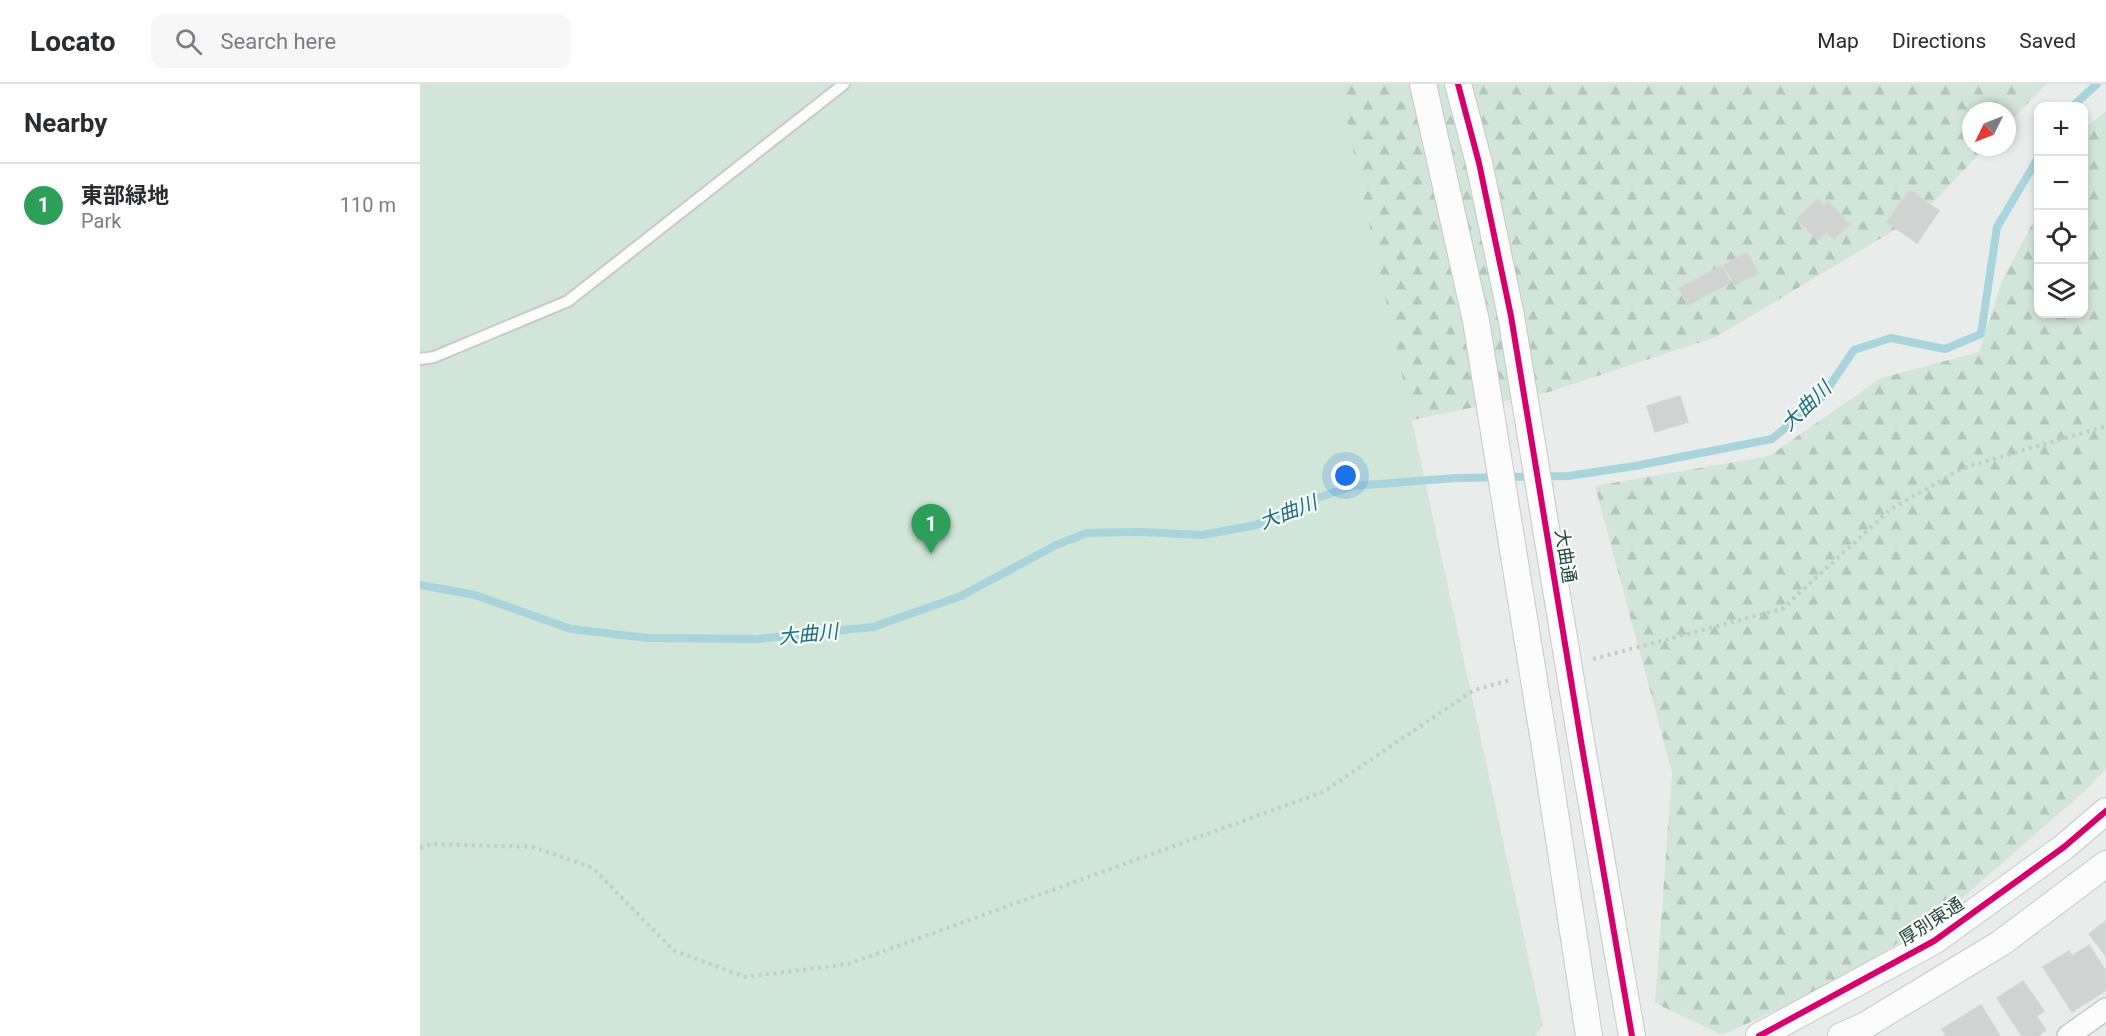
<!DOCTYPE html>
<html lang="en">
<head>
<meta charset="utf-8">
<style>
  body { margin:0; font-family:Roboto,"Noto Sans JP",sans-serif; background:#f7f7f7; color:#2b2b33 }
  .controls { position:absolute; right:18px; top:18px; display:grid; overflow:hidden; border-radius:12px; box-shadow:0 3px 9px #0003 }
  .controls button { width:54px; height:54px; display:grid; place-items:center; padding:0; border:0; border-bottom:2px solid #e1e1e2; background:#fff; color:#2b2b33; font:30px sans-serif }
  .compass { position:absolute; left:1542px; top:18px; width:54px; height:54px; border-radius:50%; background:#fff; box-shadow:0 3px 9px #0003; rotate:227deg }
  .you { position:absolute; left:926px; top:392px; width:21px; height:21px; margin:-15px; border:4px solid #fff; border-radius:50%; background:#1a73e8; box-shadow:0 0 0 9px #1a73e833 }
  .badge { display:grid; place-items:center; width:39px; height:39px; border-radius:50%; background:#697e78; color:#fff; font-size:20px; font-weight:700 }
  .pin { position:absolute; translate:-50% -50px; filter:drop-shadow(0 2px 3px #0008) }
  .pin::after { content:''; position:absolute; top:32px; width:21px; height:18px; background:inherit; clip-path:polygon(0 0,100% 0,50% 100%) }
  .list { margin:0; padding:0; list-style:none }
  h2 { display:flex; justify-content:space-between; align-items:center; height:78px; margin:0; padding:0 24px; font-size:26px }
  h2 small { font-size:20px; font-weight:400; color:#7c7c81 }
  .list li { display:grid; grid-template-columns:39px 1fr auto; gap:18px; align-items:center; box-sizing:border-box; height:84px; padding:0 24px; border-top:2px solid #e1e1e2 }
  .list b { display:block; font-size:22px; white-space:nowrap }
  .list p { margin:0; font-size:20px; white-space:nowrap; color:#7c7c81 }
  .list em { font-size:20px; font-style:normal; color:#7c7c81 }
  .icon { flex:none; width:33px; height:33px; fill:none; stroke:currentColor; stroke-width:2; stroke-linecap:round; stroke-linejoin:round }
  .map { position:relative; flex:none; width:1686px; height:952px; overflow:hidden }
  header { display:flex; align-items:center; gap:36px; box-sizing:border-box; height:84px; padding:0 30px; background:#fff; border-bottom:2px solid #e1e1e2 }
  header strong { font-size:28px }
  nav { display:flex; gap:33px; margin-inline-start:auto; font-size:21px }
  .search { width:420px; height:54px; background:#f7f7f7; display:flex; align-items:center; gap:15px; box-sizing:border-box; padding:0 21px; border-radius:12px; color:#7c7c81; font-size:22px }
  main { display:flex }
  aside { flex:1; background:#fff }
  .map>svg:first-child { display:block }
</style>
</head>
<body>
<header>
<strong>Locato</strong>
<div class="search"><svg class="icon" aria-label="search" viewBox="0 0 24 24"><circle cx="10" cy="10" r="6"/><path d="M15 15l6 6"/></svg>Search here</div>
<nav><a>Map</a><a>Directions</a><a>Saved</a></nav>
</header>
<main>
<aside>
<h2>Nearby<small></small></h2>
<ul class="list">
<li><span class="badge" style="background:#2e9e5b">1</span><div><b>東部緑地</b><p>Park</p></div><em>110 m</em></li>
</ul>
</aside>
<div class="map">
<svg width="1686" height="952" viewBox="0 0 1686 952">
  <defs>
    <pattern id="forest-firs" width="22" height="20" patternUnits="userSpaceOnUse" patternTransform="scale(1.5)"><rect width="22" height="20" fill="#d1e6d8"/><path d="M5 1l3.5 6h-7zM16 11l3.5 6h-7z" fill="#b3c6ba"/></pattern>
  </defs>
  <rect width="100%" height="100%" fill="#e8edeb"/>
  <path fill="url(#forest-firs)" d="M 286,0 L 1626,0 L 1587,41 L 1587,27 L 1551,27 L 1551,63 L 1566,63 L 1503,129 L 1296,253 L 1129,308 L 923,350 Z
    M 1686,27 L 1686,685 L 1667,705 L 1533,822 L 1423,896 L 1302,951 L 1235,919 L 1252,688 L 1175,402 L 1349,372 L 1461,294 L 1559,268 L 1582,197 L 1618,129 L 1618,230 L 1664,230 L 1664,45 Z"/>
  <path fill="#d1e6d8" d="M 0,0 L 919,0 L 1123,941 L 1115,952 L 0,952 Z"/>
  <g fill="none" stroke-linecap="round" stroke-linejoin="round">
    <path stroke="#a9d4db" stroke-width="8" d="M 1653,22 L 1677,0
      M 0,501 L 55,511 L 151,545 L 228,554 L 338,555 L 453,543 L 541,512 L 636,461 L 667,449 L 720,448 L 782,451 L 836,441 L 894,415 L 933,402 L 1036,394 L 1148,392 L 1215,382 L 1352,355 L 1402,313 L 1434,266 L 1471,254 L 1525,265 L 1561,250 L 1577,143 L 1618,74"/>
  </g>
  <path fill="#cfd4d2" stroke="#d1d6d4" stroke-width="1.5" d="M 1490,106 L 1519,127 L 1497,159 L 1467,138 Z
    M 1398,115 L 1404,122 L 1408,118 L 1429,140 L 1414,155 L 1407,148 L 1398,156 L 1377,135 Z
    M 1327,168 L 1338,189 L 1315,201 L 1304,181 Z
    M 1302,182 L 1310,199 L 1268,221 L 1259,204 Z
    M 1260,312 L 1268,338 L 1235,348 L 1227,322 Z
    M 1686,837 L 1686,872 L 1669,850 Z
    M 1669,861 L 1686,887 L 1686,906 L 1652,928 L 1623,883 L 1649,867 L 1652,872 Z
    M 1603,897 L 1624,927 L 1616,932 L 1626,946 L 1618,952 L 1602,952 L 1577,914 Z
    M 1561,921 L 1580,952 L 1526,952 L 1522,945 Z"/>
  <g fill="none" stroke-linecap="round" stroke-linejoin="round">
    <g stroke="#c5cac8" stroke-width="14">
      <path id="service" d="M 0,275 L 14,273 L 148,217 L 424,0"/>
    </g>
    <g stroke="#c5cac8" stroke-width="24">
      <path id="minor" d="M 1648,952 L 1686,925"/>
    </g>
    <g stroke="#c5cac8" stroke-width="28">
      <path id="tertiary" d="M 1003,0 L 1056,237
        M 1038,0 L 1059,79 L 1091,232
        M 1162,663 L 1212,952
        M 1126,670 L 1169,952
        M 1339,952 L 1514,857 L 1644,763 L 1686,727
        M 1421,952 L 1444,942 L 1581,859 L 1686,780"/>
    </g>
    <path stroke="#c3ccca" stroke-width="4" stroke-dasharray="3 4.5" stroke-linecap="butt" d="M 1173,575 L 1362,525 L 1471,425 L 1543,384 L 1686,342
      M 0,764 L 11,760 L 114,763 L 173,784 L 253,866 L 325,893 L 428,880 L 903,708 L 1054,606 L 1090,596"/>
    <use href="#service" stroke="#fcfcfc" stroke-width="10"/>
    <use href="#minor" stroke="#fcfcfc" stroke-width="21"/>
    <use href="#tertiary" stroke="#fcfcfc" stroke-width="26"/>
    <g stroke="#c5cac8" stroke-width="28" stroke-linecap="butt">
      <path id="tertiary-bridge" d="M 1091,232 L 1162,663
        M 1056,237 L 1126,670"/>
    </g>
    <use href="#tertiary-bridge" stroke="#fcfcfc" stroke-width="26"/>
    <g stroke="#f7fbf9" stroke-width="10">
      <path id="cycleway" d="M 1038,0 L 1059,79 L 1091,232 L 1162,663 L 1212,952
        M 1339,952 L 1514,857 L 1644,763 L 1686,727"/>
    </g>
    <use href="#cycleway" stroke="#d6006c" stroke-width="6"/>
  </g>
  <g text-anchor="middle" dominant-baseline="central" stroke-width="4.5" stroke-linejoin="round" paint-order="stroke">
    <g font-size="18" fill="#24423a" stroke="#f7fbf9">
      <text transform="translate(1146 472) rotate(81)">大曲通</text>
      <text transform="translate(1511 837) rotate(-33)">厚別東通</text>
    </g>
    <g font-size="20" font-style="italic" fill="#1c6f80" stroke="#f7fbf9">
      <text transform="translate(1386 322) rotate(-44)">大曲川</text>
      <text transform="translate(868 428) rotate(-21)">大曲川</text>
      <text transform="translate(388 550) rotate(-6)">大曲川</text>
    </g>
  </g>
</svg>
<div class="controls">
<button>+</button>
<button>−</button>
<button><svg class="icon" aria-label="locate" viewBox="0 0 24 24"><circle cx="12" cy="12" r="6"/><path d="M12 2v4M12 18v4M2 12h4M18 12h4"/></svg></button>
<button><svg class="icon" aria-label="layers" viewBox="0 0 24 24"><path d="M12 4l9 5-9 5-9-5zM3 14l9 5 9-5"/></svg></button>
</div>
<svg class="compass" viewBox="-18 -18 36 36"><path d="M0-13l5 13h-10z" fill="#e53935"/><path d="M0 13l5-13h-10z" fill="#7c7c81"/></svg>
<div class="you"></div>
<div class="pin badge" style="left:511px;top:470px;background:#2e9e5b">1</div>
</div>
</main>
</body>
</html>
